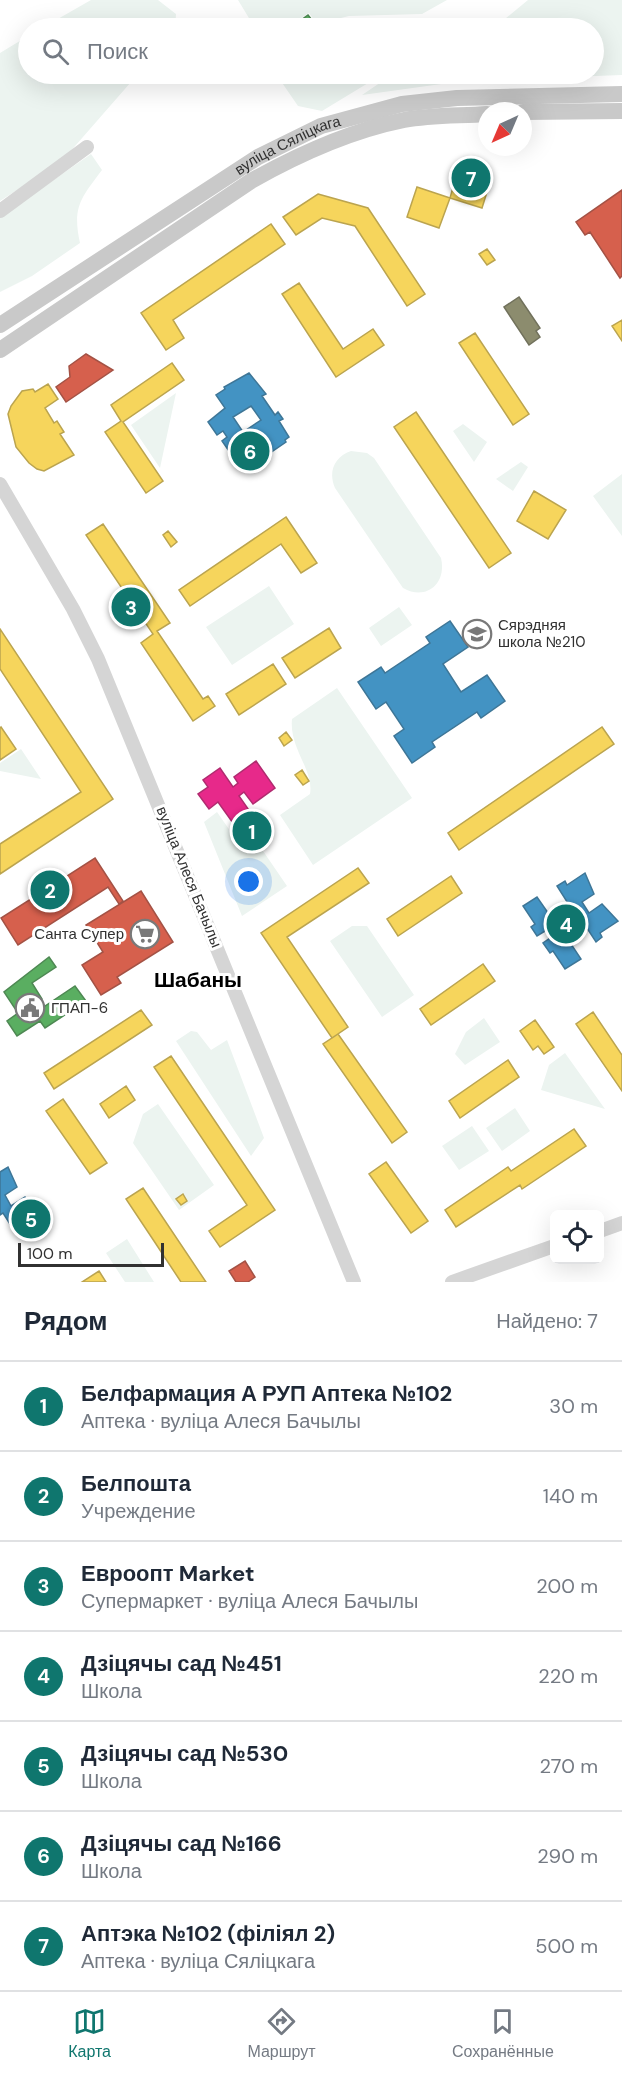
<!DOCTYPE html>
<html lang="ru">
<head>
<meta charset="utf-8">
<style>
  body { margin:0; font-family:"DM Sans",sans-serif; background:#f6f6f7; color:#1f2937 }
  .controls { position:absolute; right:18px; bottom:18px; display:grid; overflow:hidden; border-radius:9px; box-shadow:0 6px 24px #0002 }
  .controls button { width:54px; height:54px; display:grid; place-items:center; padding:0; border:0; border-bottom:2px solid #e0e1e3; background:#fff; color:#1f2937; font:30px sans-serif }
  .compass { position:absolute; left:478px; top:102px; width:54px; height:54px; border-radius:50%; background:#fff; box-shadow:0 6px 24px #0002; rotate:224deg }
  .scale { position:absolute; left:18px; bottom:15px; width:146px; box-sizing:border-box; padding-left:6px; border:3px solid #313131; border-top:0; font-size:16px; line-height:21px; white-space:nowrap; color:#313131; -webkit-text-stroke:4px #fff; paint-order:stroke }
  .you { position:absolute; left:249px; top:882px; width:21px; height:21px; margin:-15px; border:4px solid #fff; border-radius:50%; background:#1a73e8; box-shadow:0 0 0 9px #1a73e833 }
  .badge { display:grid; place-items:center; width:39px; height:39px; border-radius:50%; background:#0f766e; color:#fff; font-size:20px; font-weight:700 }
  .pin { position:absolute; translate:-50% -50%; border:3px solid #fff; box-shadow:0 2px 6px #0006 }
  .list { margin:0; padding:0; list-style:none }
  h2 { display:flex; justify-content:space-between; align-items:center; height:78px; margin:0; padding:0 24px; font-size:26px }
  h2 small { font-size:20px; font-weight:400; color:#747a83 }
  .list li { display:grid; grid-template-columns:39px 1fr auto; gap:18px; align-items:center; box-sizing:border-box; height:90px; padding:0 24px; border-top:2px solid #e0e1e3 }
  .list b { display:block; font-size:22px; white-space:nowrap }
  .list p { margin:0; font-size:20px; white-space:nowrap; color:#747a83 }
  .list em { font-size:20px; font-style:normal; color:#747a83 }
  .icon { flex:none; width:33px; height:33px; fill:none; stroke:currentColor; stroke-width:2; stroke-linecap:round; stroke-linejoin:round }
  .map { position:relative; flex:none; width:622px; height:1282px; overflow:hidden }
  .search { position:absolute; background:#fff; box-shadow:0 6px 24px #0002; left:18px; right:18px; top:18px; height:66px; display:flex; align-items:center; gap:15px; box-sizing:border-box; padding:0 21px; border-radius:33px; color:#747a83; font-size:22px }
  .sheet { height:708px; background:#fff }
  nav { display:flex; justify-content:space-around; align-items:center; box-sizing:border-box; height:84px; border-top:2px solid #e0e1e3; background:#fff; font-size:16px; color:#747a83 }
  nav a { display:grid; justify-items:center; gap:3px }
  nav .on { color:#0f766e }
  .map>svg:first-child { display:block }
</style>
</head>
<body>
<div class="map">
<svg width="622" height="1282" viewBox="0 0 622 1282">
  <rect width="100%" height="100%" fill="#fff"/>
  <path fill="#ecf4f0" d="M 91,0 L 158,0 L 176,14 L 175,28 L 42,28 Z
    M 238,0 L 447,0 L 422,14 L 349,16 L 317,24 L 309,13 L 285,28 L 255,28 Z
    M 528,0 L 622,0 L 622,75 L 463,81 L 362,95 L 393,74 L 594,74 L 594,28 L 494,28 Z
    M 389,18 L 417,21 L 441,28 L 331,28 L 368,19 Z
    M 28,36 L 28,74 L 138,74 L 62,161 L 0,201 L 0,53 Z
    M 276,74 L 383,74 L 322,111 L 298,106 Z
    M 91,154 L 102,170 C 81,198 72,207 80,243 L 32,276 L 0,292 L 0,217 Z
    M 176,393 L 160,468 L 131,425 Z
    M 463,424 L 487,442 L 474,462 L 453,431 Z
    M 351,451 L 367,453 L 374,458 L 441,558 C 447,584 426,601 403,588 L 335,488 C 328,472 334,457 351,451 Z
    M 521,462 L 528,467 L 513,491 L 496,479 Z
    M 622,474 L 622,536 L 593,496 Z
    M 269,586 L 294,624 L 232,665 L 206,627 Z
    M 399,607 L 412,625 L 381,646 L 369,628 Z
    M 337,688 L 412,798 L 313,865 L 280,815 L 310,794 C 314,770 289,748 292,719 Z
    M 21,749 L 41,779 L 0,771 L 0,763 Z
    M 217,812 L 240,845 L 261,848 L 287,886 L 242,916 L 204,822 Z
    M 352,926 L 367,926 L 414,995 L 382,1017 L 330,941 Z
    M 484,1018 L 500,1042 L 465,1065 L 455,1054 L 466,1032 Z
    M 191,1031 L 197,1032 L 211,1050 L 227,1040 L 264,1138 L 251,1156 L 176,1041 Z
    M 565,1053 L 605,1109 L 541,1090 L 549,1065 Z
    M 158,1104 L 214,1185 L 179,1210 L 133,1143 L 143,1114 Z
    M 515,1108 L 530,1131 L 502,1151 L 486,1128 Z
    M 472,1126 L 489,1151 L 459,1170 L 442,1146 Z
    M 127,1239 L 154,1282 L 125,1282 L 106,1253 Z"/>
  <path fill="#f6d55c" stroke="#bba44f" stroke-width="1.5" d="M 459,166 L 492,176 L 482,208 L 450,198 Z
    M 417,187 L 450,198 L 439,228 L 407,217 Z
    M 318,194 L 368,208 L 425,294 L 407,306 L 355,226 L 322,218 L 296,235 L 283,217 Z
    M 271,224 L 285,244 L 173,320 L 184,338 L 166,350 L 141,313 Z
    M 487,249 L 495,260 L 487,265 L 479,254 Z
    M 299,283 L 343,349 L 373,329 L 384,345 L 336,377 L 282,294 Z
    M 622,320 L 622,341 L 612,326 Z
    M 475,333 L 529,414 L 513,425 L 459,343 Z
    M 172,363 L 184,380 L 123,422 L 163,481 L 146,493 L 105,432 L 121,421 L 111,405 Z
    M 48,384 L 58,399 L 45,408 L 54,423 L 57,421 L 64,432 L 60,434 L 74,455 L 44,471 L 37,469 L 29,463 L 16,447 L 8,414 L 11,406 L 22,391 L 33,389 L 35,392 Z
    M 416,412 L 511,553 L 489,568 L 394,427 Z
    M 534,491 L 566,510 L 548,539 L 517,521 Z
    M 286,517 L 317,563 L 301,573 L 281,544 L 190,606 L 179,590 Z
    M 103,524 L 170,623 L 157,631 L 203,699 L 208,696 L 215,706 L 193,721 L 141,643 L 153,634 L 86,535 Z
    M 168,531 L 177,542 L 171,547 L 163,535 Z
    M 329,628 L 341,648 L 295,678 L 282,658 Z
    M 0,629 L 113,799 L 0,874 L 0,844 L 81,792 L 0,669 Z
    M 273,664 L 286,684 L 239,715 L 226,694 Z
    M 1,727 L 16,749 L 0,760 L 0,728 Z
    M 602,727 L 614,744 L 459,850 L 448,833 Z
    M 286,732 L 292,740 L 284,746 L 279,738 Z
    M 302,770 L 309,781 L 303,785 L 295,775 Z
    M 358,868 L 369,883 L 287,937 L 348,1027 L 332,1038 L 261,933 Z
    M 451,876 L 462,893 L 398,936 L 387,919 Z
    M 483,964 L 495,981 L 431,1025 L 420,1009 Z
    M 141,1010 L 152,1025 L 54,1089 L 44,1073 Z
    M 593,1012 L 622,1055 L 622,1091 L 576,1024 Z
    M 535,1020 L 554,1047 L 544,1054 L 538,1046 L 533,1050 L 520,1031 Z
    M 338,1034 L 407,1132 L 392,1143 L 323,1044 Z
    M 171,1056 L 275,1210 L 220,1247 L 209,1231 L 247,1205 L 154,1067 Z
    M 508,1060 L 519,1077 L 460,1118 L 449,1101 Z
    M 126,1086 L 135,1100 L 109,1118 L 100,1104 Z
    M 63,1099 L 107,1163 L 90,1174 L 46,1111 Z
    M 574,1129 L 586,1146 L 522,1189 L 520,1185 L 456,1227 L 445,1210 L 508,1167 L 511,1171 Z
    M 386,1162 L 428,1221 L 411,1233 L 369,1174 Z
    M 143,1188 L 206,1282 L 181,1282 L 154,1241 L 126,1199 Z
    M 183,1194 L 187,1201 L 181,1205 L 176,1199 Z
    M 99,1271 L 106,1282 L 82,1282 Z"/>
  <path fill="#d6604d" stroke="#a45245" stroke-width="1.5" d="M 622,190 L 622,276 L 620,278 L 590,232 L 585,235 L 576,222 Z
    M 86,354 L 113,370 L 66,402 L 56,387 L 70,377 L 69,366 Z
    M 95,858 L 123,901 L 119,904 L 108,887 L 18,945 L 1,918 L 42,892 L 38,887 L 44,883 L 47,889 Z
    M 141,891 L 173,942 L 117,977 L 121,983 L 101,995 L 82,965 L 103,952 L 86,925 Z
    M 245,1261 L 255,1277 L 248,1282 L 236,1282 L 229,1271 Z"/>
  <path fill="#4393c3" stroke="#3e7697" stroke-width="1.5" fill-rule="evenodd" d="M 249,373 L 266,394 L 262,396 L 275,415 L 278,412 L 283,419 L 279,421 L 289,437 L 285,440 L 286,442 L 267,455 L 265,453 L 258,458 L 249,445 L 231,454 L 222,441 L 227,437 L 223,431 L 217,435 L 208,422 L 225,408 L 216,395 L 225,389 L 224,387 ZM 251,406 L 261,420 L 243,432 L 233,417 Z
    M 450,621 L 468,647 L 443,664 L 461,692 L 487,675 L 505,701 L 481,718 L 477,712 L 432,742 L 435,747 L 412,763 L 394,736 L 404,729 L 386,702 L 376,709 L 358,682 L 381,667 L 385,673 L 430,643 L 426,637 Z
    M 585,873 L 594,894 L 582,902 L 589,913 L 602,904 L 618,921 L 600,933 L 602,937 L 596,942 L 581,919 L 563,932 L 581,959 L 565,969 L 553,951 L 550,953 L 543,943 L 550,938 L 545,931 L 537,936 L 531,927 L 535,924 L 523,906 L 537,897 L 553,920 L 571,908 L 557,886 L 565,881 L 567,885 Z
    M 8,1167 L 17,1187 L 5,1195 L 11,1206 L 25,1197 L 40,1216 L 21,1227 L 24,1231 L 17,1235 L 3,1213 L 0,1215 L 0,1172 Z"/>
  <path fill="#e7298a" stroke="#b02b6f" stroke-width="1.5" d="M 256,761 L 275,788 L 253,804 L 244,792 L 239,796 L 265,833 L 248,844 L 218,802 L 209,809 L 198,794 L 208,787 L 203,780 L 220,768 L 233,787 L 238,783 L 234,777 Z"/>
  <path fill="#5aae61" stroke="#4e8853" stroke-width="1.5" d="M 308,15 L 312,20 L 303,26 L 302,24 L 299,28 L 290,28 Z
    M 49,957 L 56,967 L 32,983 L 42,999 L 37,1002 L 42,1008 L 75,986 L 86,1001 L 45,1028 L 40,1021 L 17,1036 L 7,1021 L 18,1013 L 4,992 Z"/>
  <path fill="#8c8c6e" stroke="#71715c" stroke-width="1.5" d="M 519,297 L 540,328 L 536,331 L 540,337 L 529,345 L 504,307 Z"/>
  <path fill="#808080" d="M 207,74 L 229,74 L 214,83 Z"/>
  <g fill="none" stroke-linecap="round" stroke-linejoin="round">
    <path stroke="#d5d5d5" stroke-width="14" d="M 0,211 L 87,147
      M 0,484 L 73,609 L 98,659 L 354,1282
      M 600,1231 L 622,1223
      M 452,1282 L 554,1246"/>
    <g stroke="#c9c9c9" stroke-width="16">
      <path d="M 523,112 L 622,111"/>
      <path id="s1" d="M 0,325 L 258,157 L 321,126 L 402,104 L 457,98 L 622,94"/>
      <path d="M 0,350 L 251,181 C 299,154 349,131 404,120 C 431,115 460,116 487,114"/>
    </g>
  </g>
  <defs>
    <g id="school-ring" transform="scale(1.5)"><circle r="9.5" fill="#fff" stroke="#797979" stroke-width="1.5"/><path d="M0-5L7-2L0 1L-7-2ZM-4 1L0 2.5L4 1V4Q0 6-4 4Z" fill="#797979"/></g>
    <g id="supermarket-ring" transform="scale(1.5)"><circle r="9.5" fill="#fff" stroke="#797979" stroke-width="1.5"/><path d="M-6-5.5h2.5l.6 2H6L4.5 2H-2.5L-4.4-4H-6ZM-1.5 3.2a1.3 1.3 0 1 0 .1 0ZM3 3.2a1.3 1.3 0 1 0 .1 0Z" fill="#797979"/></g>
    <g id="civic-ring" transform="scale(1.5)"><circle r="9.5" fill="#fff" stroke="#797979" stroke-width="1.5"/><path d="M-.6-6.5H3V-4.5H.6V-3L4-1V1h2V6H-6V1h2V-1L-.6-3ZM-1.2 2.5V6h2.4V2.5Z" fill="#797979"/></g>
  </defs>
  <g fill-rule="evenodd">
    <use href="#school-ring" x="477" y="634"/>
    <use href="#supermarket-ring" x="145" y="934"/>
    <use href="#civic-ring" x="30" y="1008"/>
  </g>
  <g text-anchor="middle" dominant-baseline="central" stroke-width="6" stroke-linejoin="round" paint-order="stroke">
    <g font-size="15" fill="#313131" stroke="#fff">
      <text stroke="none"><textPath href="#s1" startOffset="340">вуліца Сяліцкага</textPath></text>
      <text transform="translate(189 877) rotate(68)">вуліца Алеся Бачылы</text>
    </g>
    <g font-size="15" fill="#313131" stroke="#fff" text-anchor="start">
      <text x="498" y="625">Сярэдняя<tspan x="498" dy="17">школа №210</tspan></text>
      <text x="124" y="934" text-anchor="end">Санта Супер</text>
      <text x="51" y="1008">ГПАП-6</text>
    </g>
    <g font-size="21" font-weight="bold" fill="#000" stroke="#fff">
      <text x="198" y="980">Шабаны</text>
    </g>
  </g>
</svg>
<div class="controls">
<button><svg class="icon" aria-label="locate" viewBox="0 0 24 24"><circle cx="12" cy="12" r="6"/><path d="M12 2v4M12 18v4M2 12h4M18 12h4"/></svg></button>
</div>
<svg class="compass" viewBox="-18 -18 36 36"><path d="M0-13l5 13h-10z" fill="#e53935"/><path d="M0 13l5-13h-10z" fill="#747a83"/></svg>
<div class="scale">100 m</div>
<div class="you"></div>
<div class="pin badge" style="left:252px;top:831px">1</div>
<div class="pin badge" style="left:50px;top:890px">2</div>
<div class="pin badge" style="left:131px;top:607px">3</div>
<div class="pin badge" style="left:566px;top:924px">4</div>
<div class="pin badge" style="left:31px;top:1219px">5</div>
<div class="pin badge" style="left:250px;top:451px">6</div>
<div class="pin badge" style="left:471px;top:178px">7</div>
<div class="search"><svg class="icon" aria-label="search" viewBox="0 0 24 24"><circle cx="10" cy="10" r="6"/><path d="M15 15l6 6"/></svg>Поиск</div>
</div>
<section class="sheet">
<h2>Рядом<small>Найдено: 7</small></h2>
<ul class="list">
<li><span class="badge">1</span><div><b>Белфармация А РУП Аптека №102</b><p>Аптека · вуліца Алеся Бачылы</p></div><em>30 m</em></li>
<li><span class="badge">2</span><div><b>Белпошта</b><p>Учреждение</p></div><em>140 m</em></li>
<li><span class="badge">3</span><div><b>Евроопт Market</b><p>Супермаркет · вуліца Алеся Бачылы</p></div><em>200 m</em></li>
<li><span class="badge">4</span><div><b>Дзіцячы сад №451</b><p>Школа</p></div><em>220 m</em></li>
<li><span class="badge">5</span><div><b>Дзіцячы сад №530</b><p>Школа</p></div><em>270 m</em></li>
<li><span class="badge">6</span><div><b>Дзіцячы сад №166</b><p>Школа</p></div><em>290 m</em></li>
<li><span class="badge">7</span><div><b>Аптэка №102 (філіял 2)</b><p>Аптека · вуліца Сяліцкага</p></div><em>500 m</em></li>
</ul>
</section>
<nav>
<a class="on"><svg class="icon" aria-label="map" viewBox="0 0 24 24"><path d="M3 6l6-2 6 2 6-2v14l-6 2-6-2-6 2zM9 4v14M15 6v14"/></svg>Карта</a>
<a><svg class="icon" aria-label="directions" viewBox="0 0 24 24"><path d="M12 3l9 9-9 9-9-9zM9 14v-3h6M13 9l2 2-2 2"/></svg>Маршрут</a>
<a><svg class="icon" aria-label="saved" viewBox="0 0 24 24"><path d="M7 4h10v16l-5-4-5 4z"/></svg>Сохранённые</a>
</nav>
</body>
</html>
